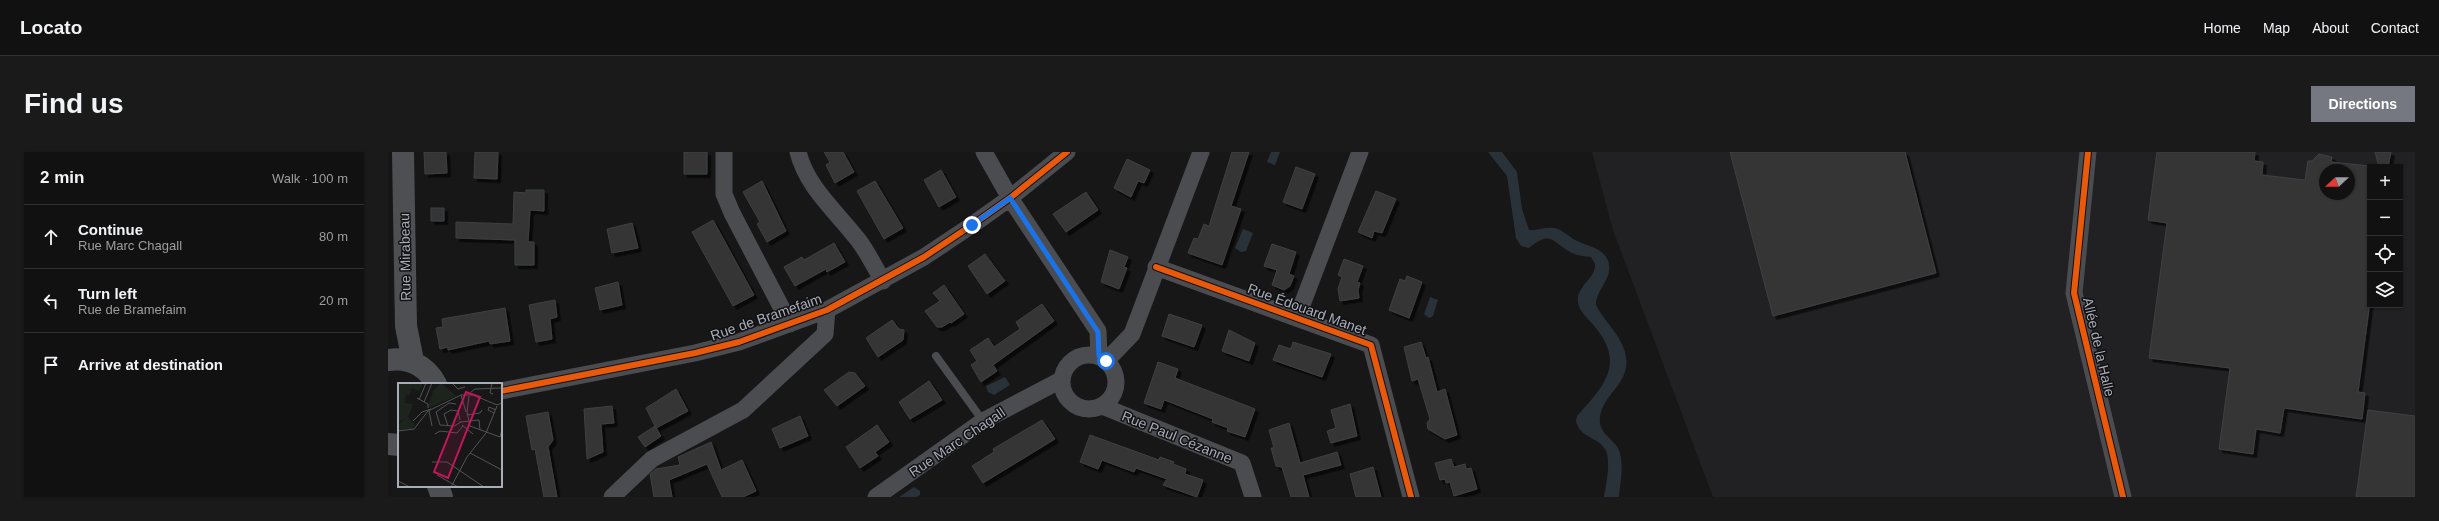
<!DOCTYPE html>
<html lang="en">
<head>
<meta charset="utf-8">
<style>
  body { margin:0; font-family:Helvetica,sans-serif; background:#1a1a1a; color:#f1f3f6 }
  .controls { position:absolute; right:12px; top:12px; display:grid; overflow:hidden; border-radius:0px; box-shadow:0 1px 3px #0004 }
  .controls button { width:36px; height:36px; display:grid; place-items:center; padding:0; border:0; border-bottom:1px solid #303131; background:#111; color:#f1f3f6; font:20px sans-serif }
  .compass { position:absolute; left:1931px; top:12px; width:36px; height:36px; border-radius:50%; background:#111; box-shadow:0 1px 3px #0004; rotate:248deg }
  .stop { position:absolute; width:12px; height:12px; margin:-9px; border:3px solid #1a73e8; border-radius:50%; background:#fff }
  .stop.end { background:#1a73e8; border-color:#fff; box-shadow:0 1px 4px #0008 }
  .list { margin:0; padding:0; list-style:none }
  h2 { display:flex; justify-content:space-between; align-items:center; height:52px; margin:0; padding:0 16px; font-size:17px }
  h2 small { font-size:13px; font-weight:400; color:#9c9d9f }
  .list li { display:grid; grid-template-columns:26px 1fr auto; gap:12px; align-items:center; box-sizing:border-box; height:64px; padding:0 16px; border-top:1px solid #303131 }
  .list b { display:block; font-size:15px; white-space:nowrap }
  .list p { margin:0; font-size:13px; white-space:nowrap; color:#9c9d9f }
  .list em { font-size:13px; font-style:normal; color:#9c9d9f }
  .icon { flex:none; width:22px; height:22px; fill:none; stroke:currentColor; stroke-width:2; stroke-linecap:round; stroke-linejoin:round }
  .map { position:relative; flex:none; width:2027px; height:345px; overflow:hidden; border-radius:0px }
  header { display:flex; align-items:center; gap:24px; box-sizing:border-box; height:56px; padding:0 20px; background:#111; border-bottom:1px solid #303131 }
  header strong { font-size:19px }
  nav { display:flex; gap:22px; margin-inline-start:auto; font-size:14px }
  .intro { display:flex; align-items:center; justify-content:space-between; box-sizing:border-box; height:96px; padding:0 24px }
  h1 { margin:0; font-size:28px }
  .button { padding:10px 18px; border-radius:0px; background:#757880; color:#fff; font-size:14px; font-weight:700 }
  main { display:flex; gap:24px; padding:0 24px }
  aside { flex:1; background:#111; border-radius:0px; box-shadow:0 1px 3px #0004 }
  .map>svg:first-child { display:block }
</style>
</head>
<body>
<header>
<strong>Locato</strong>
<nav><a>Home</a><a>Map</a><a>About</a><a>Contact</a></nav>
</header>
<div class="intro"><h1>Find us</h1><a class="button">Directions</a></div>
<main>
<aside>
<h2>2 min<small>Walk · 100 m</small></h2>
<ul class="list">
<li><svg class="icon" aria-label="ahead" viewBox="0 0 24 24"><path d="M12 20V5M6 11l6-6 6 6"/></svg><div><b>Continue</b><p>Rue Marc Chagall</p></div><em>80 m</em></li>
<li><svg class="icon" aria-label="left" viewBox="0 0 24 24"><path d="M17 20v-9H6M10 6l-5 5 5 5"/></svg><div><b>Turn left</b><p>Rue de Bramefaim</p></div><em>20 m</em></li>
<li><svg class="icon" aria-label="arrive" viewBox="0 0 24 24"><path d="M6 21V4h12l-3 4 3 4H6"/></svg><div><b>Arrive at destination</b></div></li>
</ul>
</aside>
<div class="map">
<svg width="2027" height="345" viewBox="0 0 2027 345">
  <defs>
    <filter id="shadow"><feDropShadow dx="3.5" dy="3.5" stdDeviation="0" flood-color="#0009"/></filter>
  </defs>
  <rect width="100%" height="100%" fill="#171717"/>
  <path fill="#212123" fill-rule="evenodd" d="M 1204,0 L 2027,0 L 2027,345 L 1325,345 L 1225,78 ZM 1982,15 L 2012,15 L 2012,153 L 1982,153 ZM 1937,18 L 1961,18 L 1961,42 L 1937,42 Z"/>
  <path fill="#2a3239" d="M 883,0 L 892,0 L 887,13 L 879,10 Z
    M 1100,0 L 1114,0 L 1129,20 L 1134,57 L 1141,78 C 1148,79 1157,75 1166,76 C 1174,77 1180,84 1187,88 C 1201,95 1223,97 1221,118 C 1220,131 1208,139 1208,153 C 1216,169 1232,182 1237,200 C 1246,234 1209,242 1212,272 C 1214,282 1225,288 1230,296 C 1237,310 1232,331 1231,345 L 1216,345 C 1218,332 1223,311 1218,299 C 1211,284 1192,287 1188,269 L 1189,264 C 1215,235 1238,212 1207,175 C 1201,167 1191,160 1190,150 C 1188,134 1208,127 1207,112 L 1203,105 C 1197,104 1190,104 1184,101 C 1164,91 1164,77 1141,96 L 1133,94 L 1128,86 L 1119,24 Z
    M 855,77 L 865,81 L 858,99 L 853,100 L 847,96 Z
    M 1042,145 L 1050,148 L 1045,164 L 1041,166 L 1036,162 Z
    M 617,225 L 622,233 L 606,243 L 600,240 L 598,234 Z
    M 526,335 L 532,339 L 532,343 L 528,345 L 511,345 Z"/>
  <path fill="#353536" stroke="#3f4043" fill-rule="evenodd" filter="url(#shadow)" d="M 36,0 L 58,0 L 59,21 L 37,22 Z
    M 87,0 L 110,0 L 109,27 L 86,26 Z
    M 296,0 L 319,0 L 319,22 L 296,22 Z
    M 436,0 L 455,0 L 466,20 L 447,31 L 438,13 L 442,10 Z
    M 844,0 L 861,0 L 843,54 L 853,57 L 834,113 L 800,101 L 806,86 L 810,87 L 816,72 L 821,74 Z
    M 1342,0 L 1517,0 L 1548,121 L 1385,164 Z
    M 1769,0 L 1867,0 L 1866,9 L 1875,10 L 1874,23 L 1917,28 L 1920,9 L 1924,9 L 1931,2 L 1944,5 L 1943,10 L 1982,14 L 1982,149 L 1970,240 L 1977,241 L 1974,267 L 1896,256 L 1892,281 L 1868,277 L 1865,302 L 1831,297 L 1842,216 L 1761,206 L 1779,71 L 1760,68 ZM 1937,18 L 1961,18 L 1961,42 L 1937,42 Z
    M 1987,0 L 2003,0 L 2000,15 L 1991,15 Z
    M 739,7 L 762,18 L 756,31 L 750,29 L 743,45 L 726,36 Z
    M 908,15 L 927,22 L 914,57 L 895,50 Z
    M 553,18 L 568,45 L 551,55 L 536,28 Z
    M 374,29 L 398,79 L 379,90 L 369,72 L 372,70 L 355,40 Z
    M 487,29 L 515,76 L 496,87 L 469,39 Z
    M 138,38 L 156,38 L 156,59 L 142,58 L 140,90 L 146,90 L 146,113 L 127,113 L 127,88 L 68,86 L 68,70 L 125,72 L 126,40 L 138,41 Z
    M 988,39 L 1008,47 L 994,81 L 986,79 L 984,86 L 970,80 Z
    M 698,40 L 710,58 L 678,80 L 665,62 Z
    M 43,56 L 56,56 L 56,69 L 43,69 Z
    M 325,68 L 366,143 L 345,154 L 304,80 Z
    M 244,71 L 250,96 L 224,101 L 219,77 Z
    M 446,91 L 457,110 L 439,120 L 438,117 L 407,134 L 396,115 L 414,105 L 416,108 Z
    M 884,92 L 908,100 L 901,122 L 906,124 L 902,134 L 896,138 L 884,133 L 889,118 L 876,114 Z
    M 722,98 L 740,105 L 736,115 L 739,116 L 731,137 L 713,130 Z
    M 597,102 L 617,129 L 599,142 L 580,114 Z
    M 956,107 L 975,114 L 969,130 L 972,131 L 970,138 L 971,146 L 952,149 L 950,137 L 954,125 L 950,123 Z
    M 1019,124 L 1034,130 L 1021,166 L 1001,158 L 1012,127 L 1017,129 Z
    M 230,130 L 234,153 L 212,158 L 207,136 Z
    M 556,133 L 576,162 L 563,171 L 562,170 L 554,175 L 549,175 L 537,159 L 552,149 L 545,141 Z
    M 167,148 L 169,165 L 162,167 L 164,187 L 148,190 L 141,153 Z
    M 654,152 L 666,169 L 605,213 L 609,219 L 593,230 L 583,213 L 589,209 L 582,198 L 600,186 L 606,195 L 632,177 L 628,170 Z
    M 117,156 L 122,189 L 102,192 L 101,189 L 60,198 L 60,195 L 52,197 L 48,176 L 55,175 L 54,167 Z
    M 781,162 L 814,173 L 806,195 L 774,184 Z
    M 504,168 L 511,177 L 516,178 L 515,188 L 490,205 L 478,186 Z
    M 841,178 L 867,191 L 861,209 L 834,199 Z
    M 905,190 L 943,202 L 934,225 L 885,208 L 891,193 L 903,197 Z
    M 1033,190 L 1038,206 L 1040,205 L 1049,240 L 1057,237 L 1069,283 L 1057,287 L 1040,277 L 1039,271 L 1042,267 L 1030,227 L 1024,229 L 1016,195 Z
    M 770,210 L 790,217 L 787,226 L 867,257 L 857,285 L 839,279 L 840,276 L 824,270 L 825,267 L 779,249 L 776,248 L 773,257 L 756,251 Z
    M 461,220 L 467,221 L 477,234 L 449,254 L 436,238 Z
    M 541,229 L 554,248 L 522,267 L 511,250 Z
    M 288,237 L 300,259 L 268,276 L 258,256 Z
    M 962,252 L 969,284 L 943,291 L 939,279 L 948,276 L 943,258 Z
    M 224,254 L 226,271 L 213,272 L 215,300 L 199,307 L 196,257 Z
    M 1980,258 L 2027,264 L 2027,345 L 1968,345 Z
    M 160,260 L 165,288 L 160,295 L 169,345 L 156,345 L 147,297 L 144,298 L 138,264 Z
    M 412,264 L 420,284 L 392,296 L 384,277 Z
    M 654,268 L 667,287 L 595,331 L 584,314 L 606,300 L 605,297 Z
    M 901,271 L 912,311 L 949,300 L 953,313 L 915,323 L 921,345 L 903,345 L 894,315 L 888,314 L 883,296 L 886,296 L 881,278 Z
    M 489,273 L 501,290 L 487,300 L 490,304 L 472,316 L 458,295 Z
    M 267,274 L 273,284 L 257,295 L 250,285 Z
    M 702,283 L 771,308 L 772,305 L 786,310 L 785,312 L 798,317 L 797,322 L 815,328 L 809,345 L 775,333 L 779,327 L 748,316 L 746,320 L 714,308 L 710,317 L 692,310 Z
    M 323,290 L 333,318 L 354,308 L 368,339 L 355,345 L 334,345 L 319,312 L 281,328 L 284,345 L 266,345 L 262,322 L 268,317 L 292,313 L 290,305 Z
    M 1063,307 L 1066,315 L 1077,312 L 1078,317 L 1083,316 L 1089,337 L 1066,344 L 1062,330 L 1058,331 L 1057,327 L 1052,328 L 1047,311 Z
    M 985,315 L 993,345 L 968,345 L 962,322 Z"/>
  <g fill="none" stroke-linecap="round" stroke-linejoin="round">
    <path stroke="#4b4c50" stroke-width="8" d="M 548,204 L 595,269"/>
    <path stroke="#4b4c50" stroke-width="17" d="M 336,0 L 336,42 L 344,61 L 402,172
      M 410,0 C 419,36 449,60 471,89 C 480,101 487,116 495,129
      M 596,0 L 622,46 L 710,179 L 711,204
      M 1700,0 L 1686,141 L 1735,345
      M 768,115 L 983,193 L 1023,345
      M 909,166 L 972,0
      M674 230a27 27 0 1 1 54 0a27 27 0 1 1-54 0Z
      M 718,209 L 744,182 L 813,0
      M 113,239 L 307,201 L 351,190 L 439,158 L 536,105 L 584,73 L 622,46 L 679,0
      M 714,254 L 854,311 L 865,345
      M 224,345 L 264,307 L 355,258 L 437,182 L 439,158
      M 488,345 L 595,269 L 673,228"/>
    <path stroke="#4d4f52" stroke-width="22" d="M 15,0 L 18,174 L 25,209
      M 0,208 C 21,205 38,213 48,232
      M 0,292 L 11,293
      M 50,334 L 54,345"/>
    <g stroke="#111113" stroke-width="8">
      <path id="cycleway" d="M 1700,0 L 1686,141 L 1735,345
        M 768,115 L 983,193 L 1023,345
        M 113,239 L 307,201 L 351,190 L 439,158 L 536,105 L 584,73 L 622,46 L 679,0"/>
    </g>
    <use href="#cycleway" stroke="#e8590c" stroke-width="6"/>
  </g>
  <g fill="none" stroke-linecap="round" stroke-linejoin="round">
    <path stroke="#1a73e8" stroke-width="5" d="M 584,73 L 622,46 L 710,180 L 711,204 L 718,209"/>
  </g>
  <g text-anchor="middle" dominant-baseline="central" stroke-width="3" stroke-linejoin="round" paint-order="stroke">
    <g font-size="14" fill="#a8adb8" stroke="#111113">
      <text transform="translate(17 105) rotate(-91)">Rue Mirabeau</text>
      <text transform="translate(919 157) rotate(20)">Rue Édouard Manet</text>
      <text transform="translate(378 165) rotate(-19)">Rue de Bramefaim</text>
      <text transform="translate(1711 195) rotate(77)">Allée de la Halle</text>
      <text transform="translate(789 285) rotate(22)">Rue Paul Cézanne</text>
      <text transform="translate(569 290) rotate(-34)">Rue Marc Chagall</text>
    </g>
  </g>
  <g transform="translate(10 231)">
    <rect width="104" height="104" fill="#171717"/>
    <path d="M 0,0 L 25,0 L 21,8 L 14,5 L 11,13 L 8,12 L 7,20 L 15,21 L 11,32 L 0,40 ZM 43,0 L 58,13 L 30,25 L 35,8 ZM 9,33 L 17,42 L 13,46 L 1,47 L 0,42 Z" fill="#1d241e"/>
    <path fill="none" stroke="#515357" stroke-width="1" d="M 54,0 L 60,6 L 67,4M 94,0 L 92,10 L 95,11M 73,9 L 77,6 L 104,5M 63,12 L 68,29M 71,13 L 69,29 L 72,43 L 102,54 L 104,46M 19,15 L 30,21 L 30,25M 21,17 L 28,0M 26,19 L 34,0M 58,21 L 51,20 L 38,29 L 42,42 L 56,43 L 63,39 L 61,39M 31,28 L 34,43M 96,30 L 90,27 L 91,24 L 98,27M 69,32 L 82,30 L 84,27M 15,38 L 24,29 L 33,26M 63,39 L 81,37 L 82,47M 64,42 L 75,51M 50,43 L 46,31 L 53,27 L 60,28 L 62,37M 0,48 L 16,46 L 30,28 L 63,12 L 75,12 L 99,22 L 104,20M 37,51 L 42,48 L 59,50 L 65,43M 72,70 L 104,87M 34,79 L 49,79 L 86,104M 39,92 L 60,104M 0,98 L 12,104M 53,104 L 69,74 L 88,50 L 99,23"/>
    <path fill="#c2185b" fill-opacity="0.15" stroke="#c2185b" stroke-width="2" d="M 68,9 L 82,14 L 50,95 L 36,89 Z"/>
    <rect width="104" height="104" fill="none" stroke="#a8adb8" stroke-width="2"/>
  </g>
</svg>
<div class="controls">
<button>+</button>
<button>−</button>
<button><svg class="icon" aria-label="locate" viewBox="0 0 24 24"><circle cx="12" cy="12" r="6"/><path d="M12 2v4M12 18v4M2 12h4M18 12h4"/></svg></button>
<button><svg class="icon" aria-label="layers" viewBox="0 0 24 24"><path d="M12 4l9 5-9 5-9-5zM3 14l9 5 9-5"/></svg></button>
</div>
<svg class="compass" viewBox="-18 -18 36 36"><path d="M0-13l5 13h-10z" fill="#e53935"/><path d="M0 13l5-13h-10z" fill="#9c9d9f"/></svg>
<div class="stop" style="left:718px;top:209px"></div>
<div class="stop end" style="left:584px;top:73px"></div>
</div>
</main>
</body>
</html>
